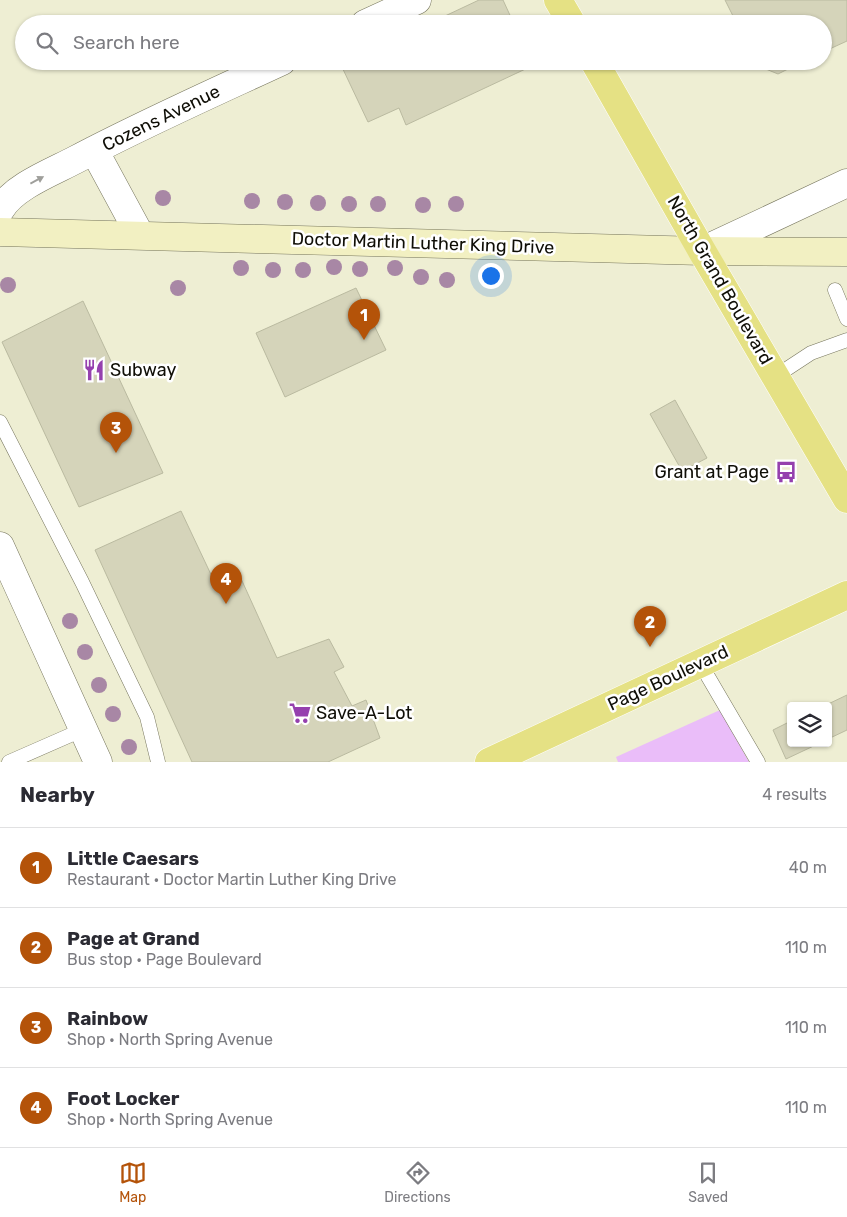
<!DOCTYPE html>
<html lang="en">
<head>
<meta charset="utf-8">
<style>
  body { margin:0; font-family:Rubik,sans-serif; background:#f2f2f3; color:#2b2b33 }
  .controls { position:absolute; right:15px; bottom:15px; display:grid; overflow:hidden; border-radius:5px; box-shadow:0 1px 4px #0004 }
  .controls button { width:45px; height:45px; display:grid; place-items:center; padding:0; border:0; border-bottom:1px solid #e1e1e2; background:#fff; color:#2b2b33; font:25px sans-serif }
  .you { position:absolute; left:490px; top:275px; width:18px; height:18px; margin:-12px; border:4px solid #fff; border-radius:50%; background:#1a73e8; box-shadow:0 0 0 8px #1a73e833 }
  .badge { display:grid; place-items:center; width:32px; height:32px; border-radius:50%; background:#b45309; color:#fff; font-size:16px; font-weight:700 }
  .pin { position:absolute; translate:-50% -41px; filter:drop-shadow(0 1px 2px #0008) }
  .pin::after { content:''; position:absolute; top:26px; width:18px; height:15px; background:inherit; clip-path:polygon(0 0,100% 0,50% 100%) }
  .list { margin:0; padding:0; list-style:none }
  h2 { display:flex; justify-content:space-between; align-items:center; height:65px; margin:0; padding:0 20px; font-size:21px }
  h2 small { font-size:16px; font-weight:400; color:#7c7c81 }
  .list li { display:grid; grid-template-columns:32px 1fr auto; gap:15px; align-items:center; box-sizing:border-box; height:80px; padding:0 20px; border-top:1px solid #e1e1e2 }
  .list b { display:block; font-size:19px; white-space:nowrap }
  .list p { margin:0; font-size:16px; white-space:nowrap; color:#7c7c81 }
  .list em { font-size:16px; font-style:normal; color:#7c7c81 }
  .icon { flex:none; width:28px; height:28px; fill:none; stroke:currentColor; stroke-width:2; stroke-linecap:round; stroke-linejoin:round }
  .map { position:relative; flex:none; width:847px; height:762px; overflow:hidden }
  .search { position:absolute; background:#fff; box-shadow:0 1px 4px #0004; left:15px; right:15px; top:15px; height:55px; display:flex; align-items:center; gap:12px; box-sizing:border-box; padding:0 18px; border-radius:28px; color:#7c7c81; font-size:19px }
  .sheet { height:385px; background:#fff }
  nav { display:flex; justify-content:space-around; align-items:center; box-sizing:border-box; height:70px; border-top:1px solid #e1e1e2; background:#fff; font-size:14px; color:#7c7c81 }
  nav a { display:grid; justify-items:center; gap:2px }
  nav .on { color:#b45309 }
  .map>svg:first-child { display:block }
</style>
</head>
<body>
<div class="map">
<svg width="847" height="762" viewBox="0 0 847 762">
  <rect width="100%" height="100%" fill="#eeeed3"/>
  <path fill="#eabdf9" d="M 720,710 L 749,762 L 618,762 L 616,757 Z"/>
  <path fill="#d5d4ba" stroke="#babaa0" d="M 479,0 L 503,0 L 514,24 L 428,24 Z
    M 725,0 L 847,0 L 847,41 L 823,52 L 823,24 L 737,24 Z
    M 348,61 L 532,61 L 534,65 L 406,125 L 399,108 L 368,122 L 341,65 Z
    M 754,61 L 804,61 L 778,74 L 756,65 Z
    M 356,288 L 386,350 L 285,397 L 256,333 Z
    M 83,301 L 163,473 L 79,507 L 2,342 Z
    M 675,400 L 707,458 L 682,471 L 650,414 Z
    M 181,511 L 215,583 L 238,572 L 277,658 L 329,639 L 344,667 L 334,672 L 352,706 L 366,700 L 380,738 L 328,762 L 192,762 L 95,550 Z
    M 847,695 L 847,730 L 828,739 L 828,706 L 824,706 Z
    M 791,721 L 791,743 L 820,743 L 786,759 L 773,730 Z"/>
  <g fill="none" stroke-linecap="round" stroke-linejoin="round">
    <g stroke="#76755d" stroke-width="15">
      <path id="service" d="M 835,290 L 847,319
        M 776,376 L 811,353 L 847,340
        M 0,422 L 82,582 L 147,717 L 158,762
        M 700,663 L 758,762
        M 9,762 L 82,730"/>
    </g>
    <g stroke="#76755d" stroke-width="29">
      <path id="minor" d="M 365,24 L 417,0
        M 94,150 L 140,235
        M 0,210 C 13,187 52,172 75,160 C 143,124 213,93 282,61
        M 702,251 L 847,183
        M 0,546 L 98,762"/>
    </g>
    <g stroke="#76755d" stroke-width="29">
      <path id="secondary" d="M 0,232 L 702,251 L 847,252"/>
    </g>
    <g stroke="#fff" stroke-width="29">
      <path id="primary" d="M 558,0 L 572,24
        M 594,61 L 702,251 L 847,499
        M 489,762 L 847,595"/>
    </g>
    <use href="#service" stroke="#fff" stroke-width="14"/>
    <use href="#minor" stroke="#fff" stroke-width="28"/>
    <use href="#secondary" stroke="#f2f0c2" stroke-width="28"/>
    <use href="#primary" stroke="#e5e184" stroke-width="28"/>
  </g>
  <g fill="#a887a5">
    <circle cx="163" cy="198" r="8"/>
    <circle cx="252" cy="201" r="8"/>
    <circle cx="285" cy="202" r="8"/>
    <circle cx="318" cy="203" r="8"/>
    <circle cx="349" cy="204" r="8"/>
    <circle cx="378" cy="204" r="8"/>
    <circle cx="456" cy="204" r="8"/>
    <circle cx="423" cy="205" r="8"/>
    <circle cx="334" cy="267" r="8"/>
    <circle cx="241" cy="268" r="8"/>
    <circle cx="395" cy="268" r="8"/>
    <circle cx="360" cy="269" r="8"/>
    <circle cx="273" cy="270" r="8"/>
    <circle cx="303" cy="270" r="8"/>
    <circle cx="421" cy="277" r="8"/>
    <circle cx="447" cy="280" r="8"/>
    <circle cx="8" cy="285" r="8"/>
    <circle cx="178" cy="288" r="8"/>
    <circle cx="70" cy="621" r="8"/>
    <circle cx="85" cy="652" r="8"/>
    <circle cx="99" cy="685" r="8"/>
    <circle cx="113" cy="714" r="8"/>
    <circle cx="129" cy="747" r="8"/>
  </g>
  <defs><path id="oneway-solid" d="M-6-.8H1V-3.2L6.5 0L1 3.2V.8H-6Z" transform="scale(1.25)"/></defs>
  <use fill="#9f9f9b" href="#oneway-solid" transform="translate(37 180) rotate(-28)"/>
  <defs>
    <g id="restaurant-bare" transform="scale(1.725)"><path d="M-5-6h1v4h1v-4h1v4h1v-4h1v5L-1.5 .5V6h-2V.5L-5-1ZM5-6V6H3V1.5H1.5Q1.5-4 5-6Z" fill="#9540ae" stroke="#fff" stroke-width="2.5" paint-order="stroke"/></g>
    <g id="bus-bare" transform="scale(1.725)"><path d="M-5-6H5V4H4V6H2V4H-2V6H-4V4H-5ZM-3.5-4V0h7V-4ZM-3.5 1.2v1.5H-2V1.2ZM2 1.2v1.5H3.5V1.2Z" fill="#9540ae" stroke="#fff" stroke-width="2.5" paint-order="stroke"/></g>
    <g id="supermarket-bare" transform="scale(1.725)"><path d="M-6-5.5h2.5l.6 2H6L4.5 2H-2.5L-4.4-4H-6ZM-1.5 3.2a1.3 1.3 0 1 0 .1 0ZM3 3.2a1.3 1.3 0 1 0 .1 0Z" fill="#9540ae" stroke="#fff" stroke-width="2.5" paint-order="stroke"/></g>
  </defs>
  <g fill-rule="evenodd">
    <use href="#restaurant-bare" x="94" y="370"/>
    <use href="#bus-bare" x="786" y="472"/>
    <use href="#supermarket-bare" x="300" y="713"/>
  </g>
  <g text-anchor="middle" dominant-baseline="central" stroke-width="5" stroke-linejoin="round" paint-order="stroke">
    <g font-size="18" fill="#0f0e06" stroke="#fff">
      <text transform="translate(161 118) rotate(-26)">Cozens Avenue</text>
      <text transform="translate(423 243) rotate(2)">Doctor Martin Luther King Drive</text>
      <text transform="translate(720 280) rotate(60)">North Grand Boulevard</text>
      <text transform="translate(668 678) rotate(-25)">Page Boulevard</text>
    </g>
    <g font-size="18" fill="#0f0e06" stroke="#fff" text-anchor="start">
      <text x="110" y="370">Subway</text>
      <text x="769" y="472" text-anchor="end">Grant at Page</text>
      <text x="316" y="713">Save-A-Lot</text>
    </g>
  </g>
</svg>
<div class="controls">
<button><svg class="icon" aria-label="layers" viewBox="0 0 24 24"><path d="M12 4l9 5-9 5-9-5zM3 14l9 5 9-5"/></svg></button>
</div>
<div class="you"></div>
<div class="pin badge" style="left:364px;top:340px">1</div>
<div class="pin badge" style="left:650px;top:647px">2</div>
<div class="pin badge" style="left:116px;top:453px">3</div>
<div class="pin badge" style="left:226px;top:604px">4</div>
<div class="search"><svg class="icon" aria-label="search" viewBox="0 0 24 24"><circle cx="10" cy="10" r="6"/><path d="M15 15l6 6"/></svg>Search here</div>
</div>
<section class="sheet">
<h2>Nearby<small>4 results</small></h2>
<ul class="list">
<li><span class="badge">1</span><div><b>Little Caesars</b><p>Restaurant · Doctor Martin Luther King Drive</p></div><em>40 m</em></li>
<li><span class="badge">2</span><div><b>Page at Grand</b><p>Bus stop · Page Boulevard</p></div><em>110 m</em></li>
<li><span class="badge">3</span><div><b>Rainbow</b><p>Shop · North Spring Avenue</p></div><em>110 m</em></li>
<li><span class="badge">4</span><div><b>Foot Locker</b><p>Shop · North Spring Avenue</p></div><em>110 m</em></li>
</ul>
</section>
<nav>
<a class="on"><svg class="icon" aria-label="map" viewBox="0 0 24 24"><path d="M3 6l6-2 6 2 6-2v14l-6 2-6-2-6 2zM9 4v14M15 6v14"/></svg>Map</a>
<a><svg class="icon" aria-label="directions" viewBox="0 0 24 24"><path d="M12 3l9 9-9 9-9-9zM9 14v-3h6M13 9l2 2-2 2"/></svg>Directions</a>
<a><svg class="icon" aria-label="saved" viewBox="0 0 24 24"><path d="M7 4h10v16l-5-4-5 4z"/></svg>Saved</a>
</nav>
</body>
</html>
